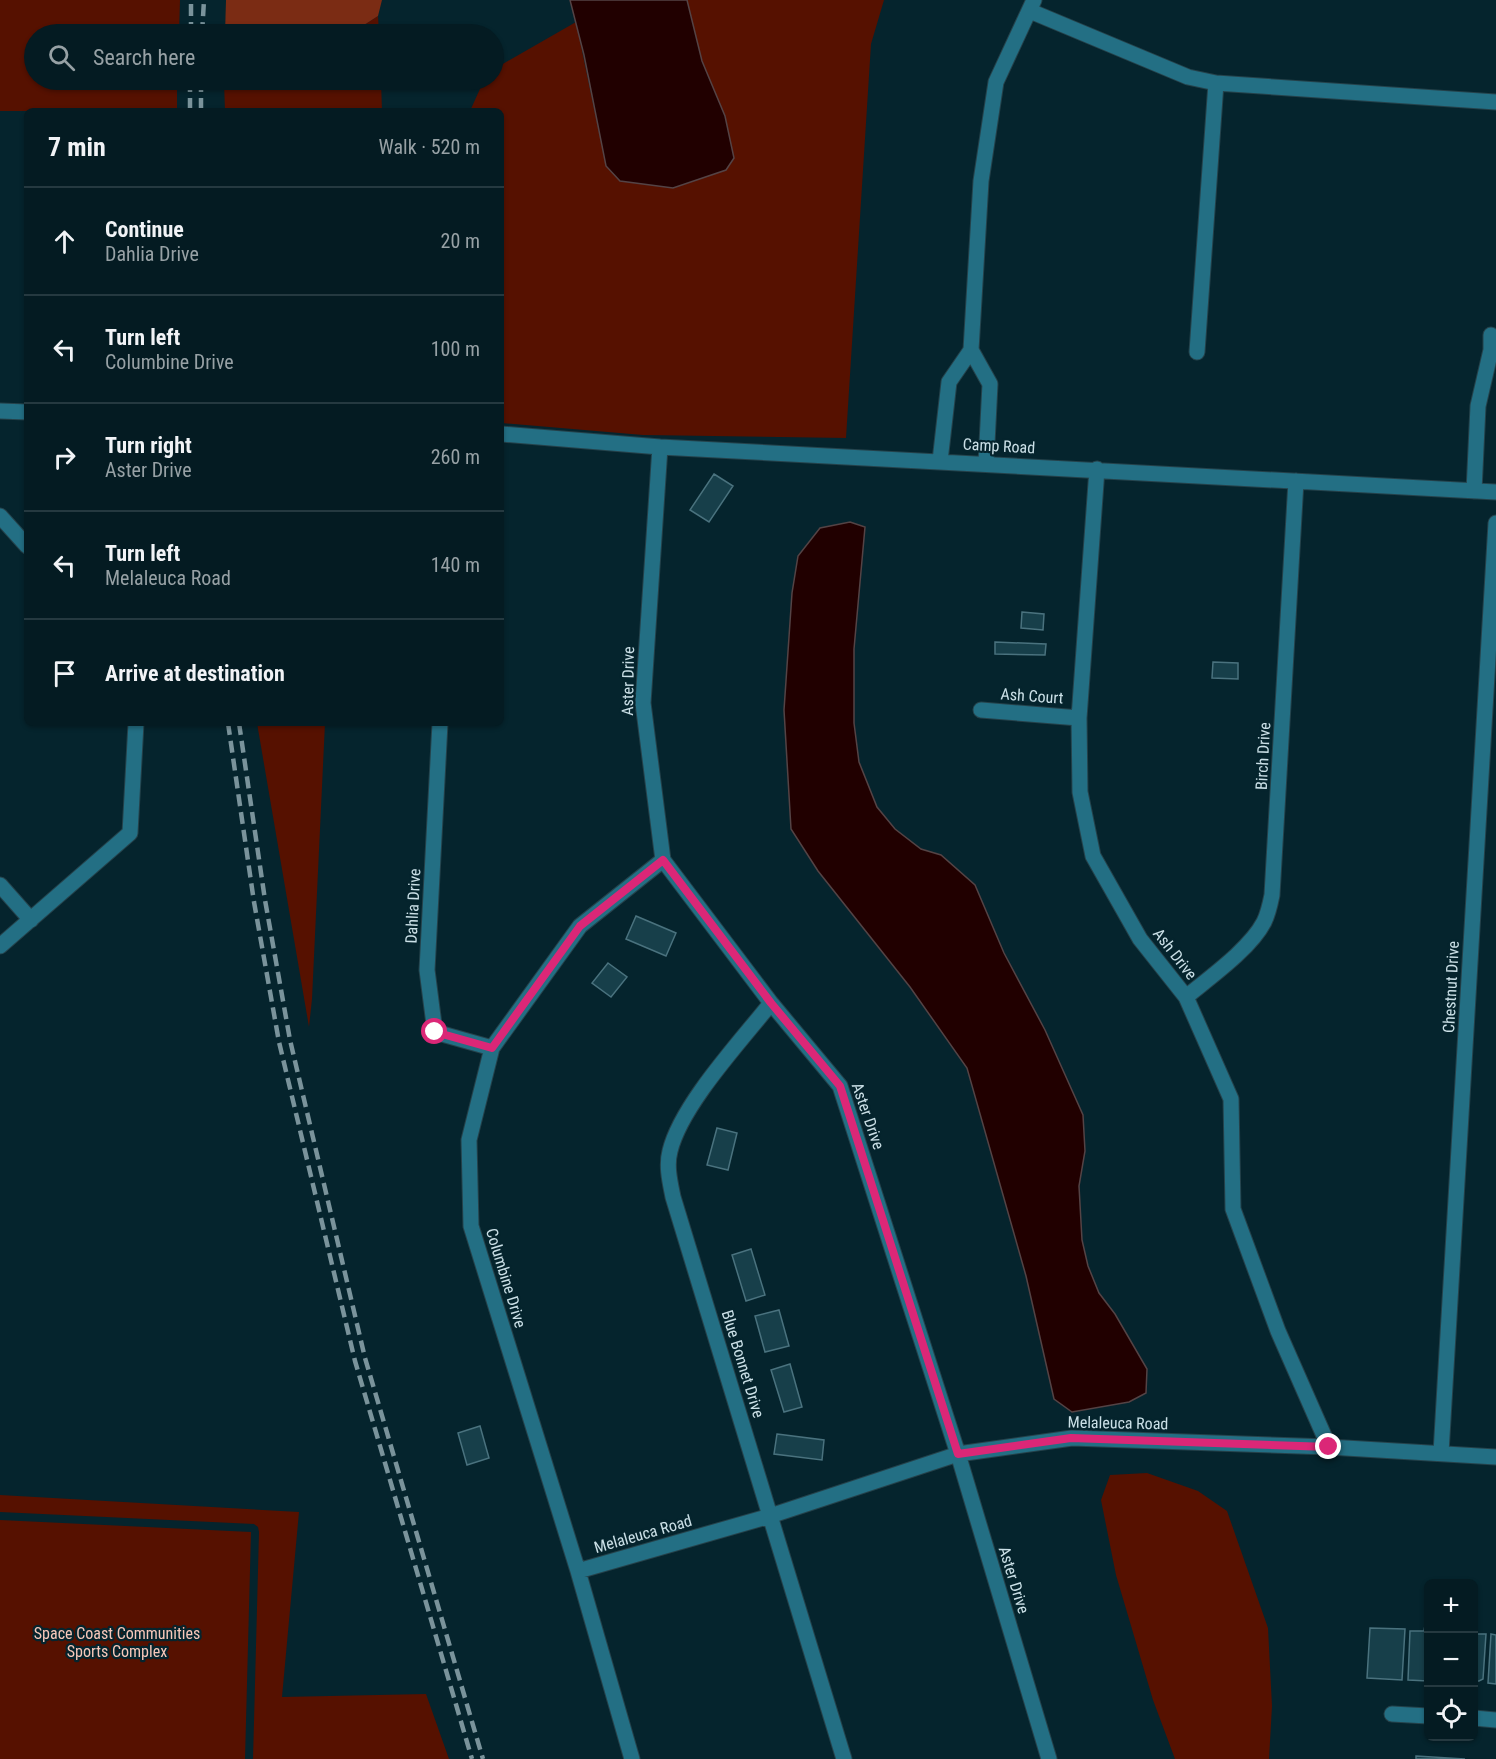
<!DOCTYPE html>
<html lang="en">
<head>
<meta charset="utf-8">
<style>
  body { margin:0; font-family:"Roboto Condensed",sans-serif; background:#0d242a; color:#f1f3f6 }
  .controls { position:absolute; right:18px; bottom:18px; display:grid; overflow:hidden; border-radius:9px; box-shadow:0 2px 4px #0004 }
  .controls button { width:54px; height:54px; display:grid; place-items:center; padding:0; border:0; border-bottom:2px solid #253940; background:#041b22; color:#f1f3f6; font:30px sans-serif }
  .stop { position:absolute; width:18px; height:18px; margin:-14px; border:4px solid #db2777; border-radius:50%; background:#fff }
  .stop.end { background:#db2777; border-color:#fff; box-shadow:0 2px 6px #0008 }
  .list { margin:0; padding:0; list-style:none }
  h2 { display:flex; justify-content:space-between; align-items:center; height:78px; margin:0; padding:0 24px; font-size:26px }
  h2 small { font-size:20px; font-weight:400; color:#97a1a5 }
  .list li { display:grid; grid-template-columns:39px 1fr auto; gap:18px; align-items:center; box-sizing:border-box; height:108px; padding:0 24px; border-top:2px solid #253940 }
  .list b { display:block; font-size:22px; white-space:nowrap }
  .list p { margin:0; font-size:20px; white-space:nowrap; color:#97a1a5 }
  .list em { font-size:20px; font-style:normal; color:#97a1a5 }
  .icon { flex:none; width:33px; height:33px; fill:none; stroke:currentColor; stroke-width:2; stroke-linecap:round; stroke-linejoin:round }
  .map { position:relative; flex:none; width:1496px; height:1759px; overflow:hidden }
  .search { position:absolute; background:#041b22; box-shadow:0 2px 4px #0004; left:24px; top:24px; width:480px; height:66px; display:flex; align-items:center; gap:15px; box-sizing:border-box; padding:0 21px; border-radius:33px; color:#97a1a5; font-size:22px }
  .panel { position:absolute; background:#041b22; box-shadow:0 2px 4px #0004; left:24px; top:108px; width:480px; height:618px; border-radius:9px }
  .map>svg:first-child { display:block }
</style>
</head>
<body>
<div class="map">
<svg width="1496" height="1759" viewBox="0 0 1496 1759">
  <rect width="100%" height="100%" fill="#05242d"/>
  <path fill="#561100" d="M 0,0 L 180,0 L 179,34 L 34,34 L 34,80 L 177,80 L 177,111 L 0,111 Z
    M 687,0 L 884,0 L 871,44 L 846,438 L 643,435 L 501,423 L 501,111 L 470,111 L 484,80 L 494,80 L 494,69 L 576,22 L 606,166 L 725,116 L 702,61 Z
    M 378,16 L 379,34 L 350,34 Z
    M 235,80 L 381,80 L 382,111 L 225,111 L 224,82 Z
    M 257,723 L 325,723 L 312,999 L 309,1027 Z
    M 1147,1473 L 1198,1491 L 1227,1511 L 1268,1628 L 1272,1706 L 1269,1759 L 1175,1759 L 1153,1700 L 1116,1575 L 1101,1500 L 1110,1475 Z
    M 0,1495 L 299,1512 L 282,1697 L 426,1694 L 449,1759 L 253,1759 L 259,1532 L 258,1527 L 254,1524 L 0,1512 Z
    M 0,1520 L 251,1532 L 245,1759 L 0,1759 Z"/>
  <path fill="#7b2c14" d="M 226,0 L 382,0 L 378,16 L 350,34 L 225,34 Z"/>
  <path fill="#210000" stroke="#544345" stroke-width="1.5" d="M 570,0 L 687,0 L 702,61 L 725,116 L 734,158 L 726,170 L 673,188 L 620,181 L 606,166 L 584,55 Z
    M 850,522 L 865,527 L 854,649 L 854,723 L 859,762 L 877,807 L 895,829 L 921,849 L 941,855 L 975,885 L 1004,953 L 1045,1030 L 1083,1115 L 1085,1151 L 1079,1186 L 1082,1240 L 1088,1266 L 1099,1293 L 1115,1314 L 1147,1369 L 1146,1393 L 1129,1402 L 1072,1412 L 1054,1399 L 1026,1276 L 967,1068 L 910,987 L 818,871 L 791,829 L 784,710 L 792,593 L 798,556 L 820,528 Z"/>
  <path fill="#173f4a" stroke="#4a727e" stroke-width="1.5" d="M 714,474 L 733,486 L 709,522 L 690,510 Z
    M 1022,612 L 1044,614 L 1043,630 L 1021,628 Z
    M 995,642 L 1046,644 L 1045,655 L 995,654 Z
    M 1213,662 L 1238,663 L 1238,679 L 1212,678 Z
    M 636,916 L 676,933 L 666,956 L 626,939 Z
    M 608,963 L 627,977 L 611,997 L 592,983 Z
    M 717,1128 L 737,1133 L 728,1170 L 707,1165 Z
    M 751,1249 L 765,1295 L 746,1301 L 732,1255 Z
    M 779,1310 L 789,1346 L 765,1352 L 755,1316 Z
    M 790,1364 L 802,1407 L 784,1412 L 771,1370 Z
    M 480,1426 L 489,1458 L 467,1465 L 458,1433 Z
    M 777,1434 L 824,1440 L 822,1460 L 774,1454 Z
    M 1425,1625 L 1428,1625 L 1428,1681 L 1408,1680 L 1410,1631 L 1424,1631 Z
    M 1370,1628 L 1405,1629 L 1402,1680 L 1367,1678 Z
    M 1474,1634 L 1486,1634 L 1483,1679 L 1479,1681 L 1474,1681 Z
    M 1491,1634 L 1496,1635 L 1496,1684 L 1488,1683 Z
    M 1416,1756 L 1465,1759 L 1416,1759 Z"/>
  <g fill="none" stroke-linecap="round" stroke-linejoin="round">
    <g stroke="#25424b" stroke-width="17">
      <path id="minor" d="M 1030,11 L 1188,77 L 1216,83 L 1496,102
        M 971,350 L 981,181 L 996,82 L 1034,0
        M 1197,352 L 1216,83
        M 0,411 L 27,412
        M 501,434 L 660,447 L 1496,492
        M 660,447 L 643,703 L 663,860 L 771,1003 L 840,1086 L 958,1454 L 1049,1759
        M 940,461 L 949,382 L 971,350 L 990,384 L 986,463
        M 1097,469 L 1079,718 L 1080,792 L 1093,856 L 1140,939 L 1186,997 L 1231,1099 L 1233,1209 L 1278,1331 L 1329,1447
        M 1474,491 L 1478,406 L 1491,350 L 1491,335
        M 0,516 L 27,546
        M 981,710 L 1079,718
        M 440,723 L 427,970 L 435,1032 L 492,1048
        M 0,885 L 31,920
        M 0,946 L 130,833 L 136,723
        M 1186,997 C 1209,978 1250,949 1264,922 C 1268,914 1270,905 1272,895 L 1296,481
        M 771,1003 C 741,1041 681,1105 670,1151 C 666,1166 670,1182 673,1197 L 844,1759
        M 1441,1453 L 1496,523
        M 578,1571 L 770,1516 L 958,1454 L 1072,1438 L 1329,1447 L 1496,1457
        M 1392,1714 L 1428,1716
        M 1474,1718 L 1496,1720
        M 632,1759 L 578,1571 L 471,1226 L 469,1140 L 492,1048 L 580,926 L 663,860"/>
    </g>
    <use href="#minor" stroke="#236f84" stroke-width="15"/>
    <path stroke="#7a939b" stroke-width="4.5" stroke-dasharray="12 6" stroke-linecap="butt" d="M 191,34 L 191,0
      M 202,34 L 204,0
      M 190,80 L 190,111
      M 201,80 L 201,111
      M 228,723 L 254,902 L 279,1042 L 355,1361 L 472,1759
      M 239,723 L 265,900 L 290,1040 L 365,1358 L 483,1759"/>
  </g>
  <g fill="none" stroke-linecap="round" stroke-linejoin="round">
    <path stroke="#db2777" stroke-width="8" d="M 435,1032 L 492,1048 L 580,926 L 663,860 L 771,1003 L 840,1086 L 958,1454 L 1071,1438 L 1329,1447"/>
  </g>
  <g text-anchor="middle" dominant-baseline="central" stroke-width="4.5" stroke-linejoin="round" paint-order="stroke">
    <g font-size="16" fill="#cbe0e7" stroke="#05242d">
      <text transform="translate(999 446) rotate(3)">Camp Road</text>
      <text transform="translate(628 681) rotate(-89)">Aster Drive</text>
      <text transform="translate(1032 696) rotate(4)">Ash Court</text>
      <text transform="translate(1263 756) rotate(-87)">Birch Drive</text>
      <text transform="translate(413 906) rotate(-87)">Dahlia Drive</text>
      <text transform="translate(1175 954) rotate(52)">Ash Drive</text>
      <text transform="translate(1451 987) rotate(-87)">Chestnut Drive</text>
      <text transform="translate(868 1116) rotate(71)">Aster Drive</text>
      <text transform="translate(506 1278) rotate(73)">Columbine Drive</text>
      <text transform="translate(743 1364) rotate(73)">Blue Bonnet Drive</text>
      <text transform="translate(1118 1423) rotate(1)">Melaleuca Road</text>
      <text transform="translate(643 1534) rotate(-16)">Melaleuca Road</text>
      <text transform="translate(1014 1580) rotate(73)">Aster Drive</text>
    </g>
    <g font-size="16" fill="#f8c8ba" stroke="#05242d">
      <text x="117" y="1633">Space Coast Communities<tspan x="117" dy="18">Sports Complex</tspan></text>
    </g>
  </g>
</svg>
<div class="controls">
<button>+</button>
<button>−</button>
<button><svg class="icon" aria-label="locate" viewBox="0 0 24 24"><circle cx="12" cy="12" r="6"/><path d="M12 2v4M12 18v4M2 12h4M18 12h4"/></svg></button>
</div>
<div class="stop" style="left:435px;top:1032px"></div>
<div class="stop end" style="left:1329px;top:1447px"></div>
<div class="search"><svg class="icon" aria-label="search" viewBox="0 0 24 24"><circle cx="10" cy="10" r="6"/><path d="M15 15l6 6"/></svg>Search here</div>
<section class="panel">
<h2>7 min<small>Walk · 520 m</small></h2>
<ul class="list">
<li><svg class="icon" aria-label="ahead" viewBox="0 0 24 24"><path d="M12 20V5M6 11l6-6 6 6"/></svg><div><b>Continue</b><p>Dahlia Drive</p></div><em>20 m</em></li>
<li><svg class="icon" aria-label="left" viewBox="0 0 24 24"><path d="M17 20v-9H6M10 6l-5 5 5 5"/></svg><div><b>Turn left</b><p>Columbine Drive</p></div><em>100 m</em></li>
<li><svg class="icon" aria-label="right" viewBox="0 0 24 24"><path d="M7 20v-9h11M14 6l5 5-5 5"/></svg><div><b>Turn right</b><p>Aster Drive</p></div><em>260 m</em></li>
<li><svg class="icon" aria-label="left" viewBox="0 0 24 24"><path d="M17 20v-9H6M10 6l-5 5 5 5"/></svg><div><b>Turn left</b><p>Melaleuca Road</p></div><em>140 m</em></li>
<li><svg class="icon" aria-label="arrive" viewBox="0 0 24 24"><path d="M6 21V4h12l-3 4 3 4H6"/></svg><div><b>Arrive at destination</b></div></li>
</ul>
</section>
</div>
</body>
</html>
